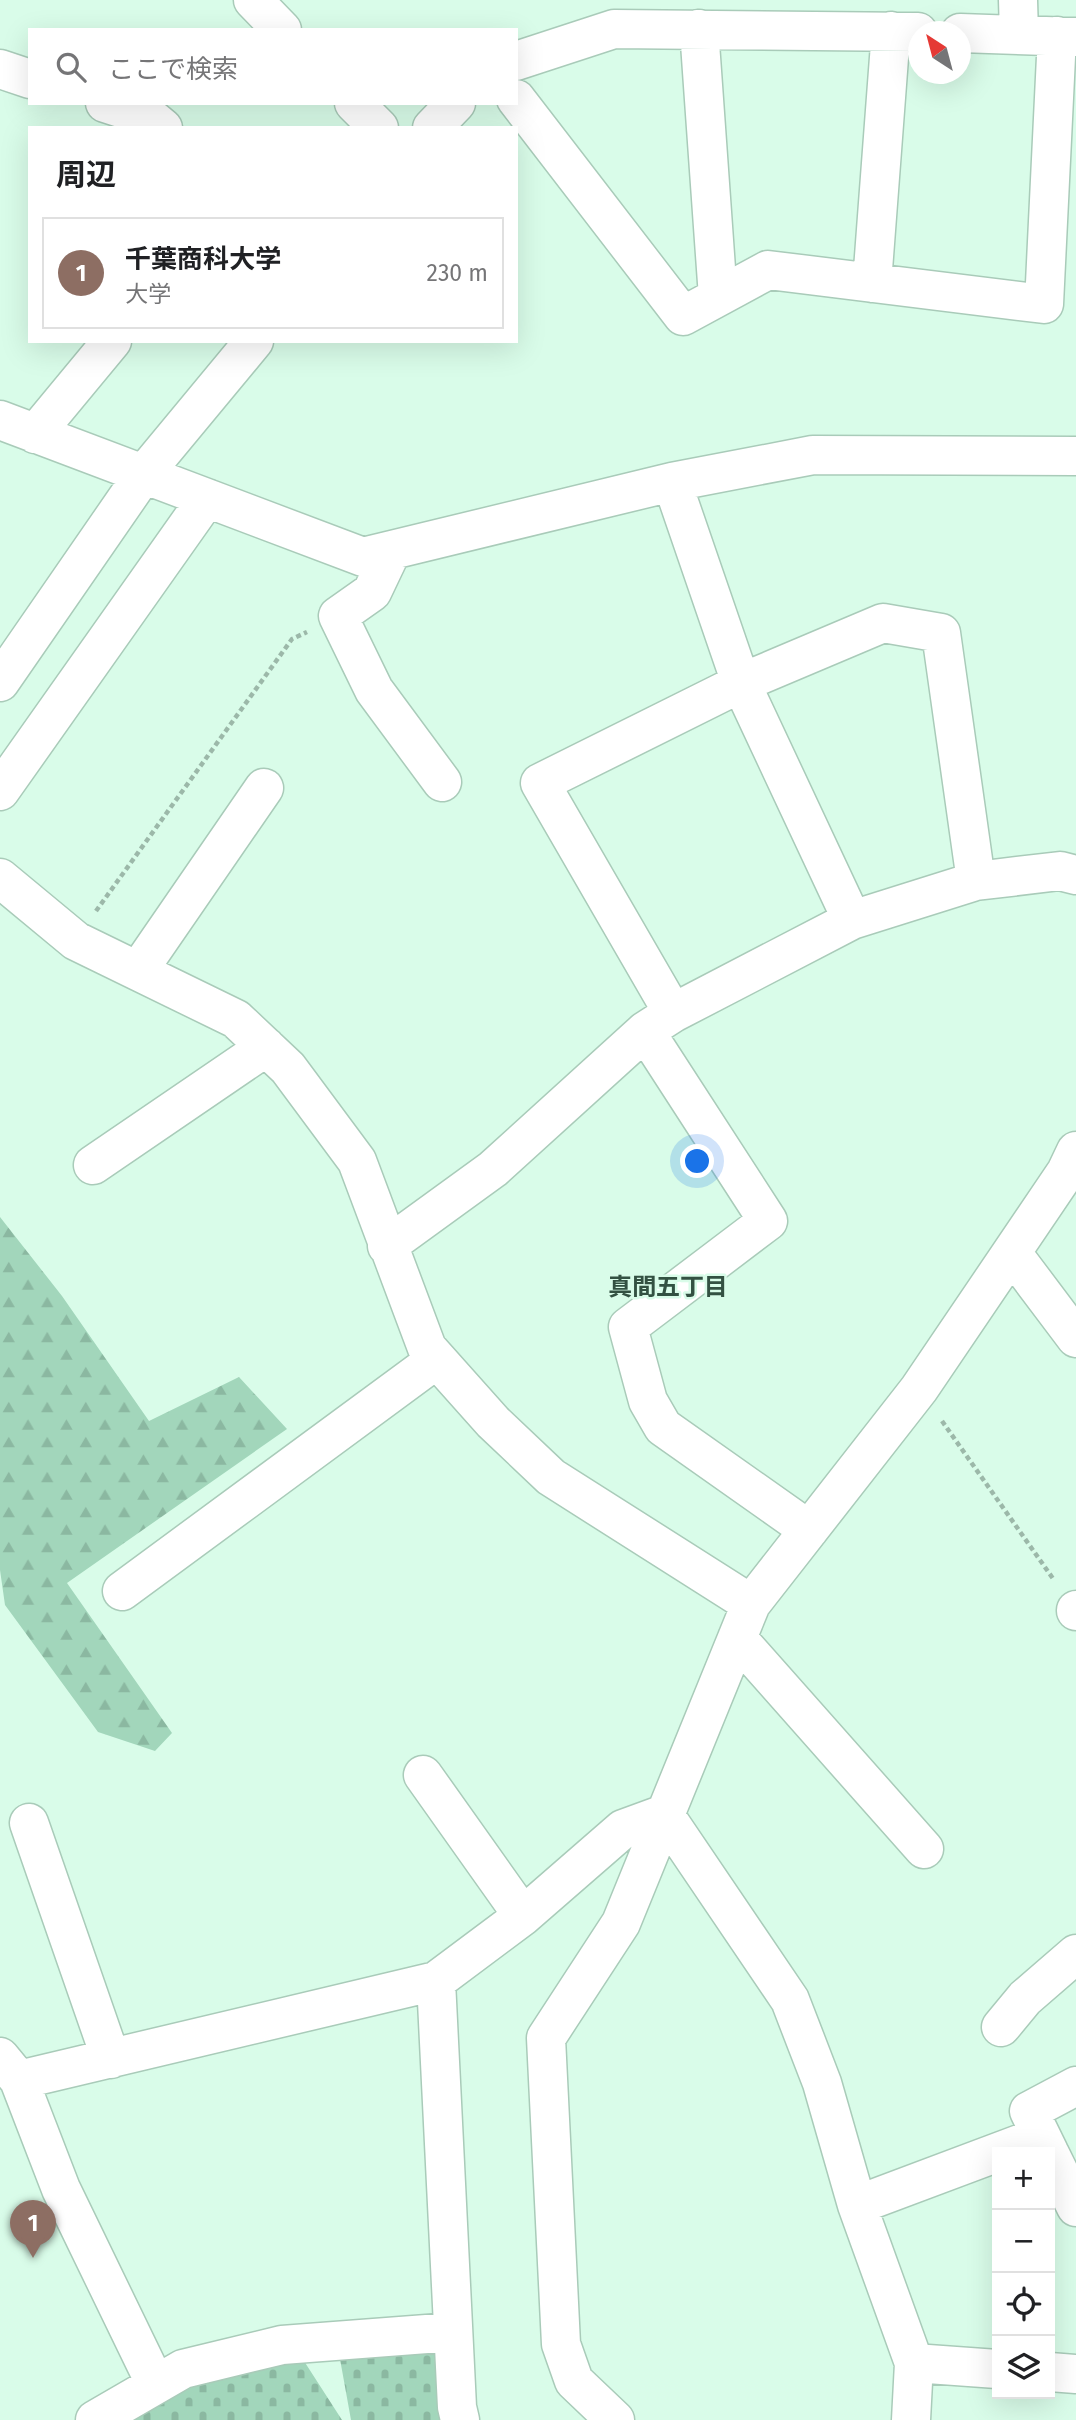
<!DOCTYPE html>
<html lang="ja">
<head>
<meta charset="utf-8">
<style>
  body { margin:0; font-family:"Fira Sans","Noto Sans JP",sans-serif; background:#f6f6f6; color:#202124 }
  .controls { position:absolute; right:21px; bottom:21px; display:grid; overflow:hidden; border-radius:0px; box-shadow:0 7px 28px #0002 }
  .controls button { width:63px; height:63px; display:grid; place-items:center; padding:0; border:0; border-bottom:2px solid #e0e0e0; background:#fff; color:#202124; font:35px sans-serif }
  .compass { position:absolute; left:908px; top:21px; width:63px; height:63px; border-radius:50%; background:#fff; box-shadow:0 7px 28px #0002; rotate:324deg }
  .you { position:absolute; left:698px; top:1162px; width:24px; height:24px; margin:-18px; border:5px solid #fff; border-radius:50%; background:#1a73e8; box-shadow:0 0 0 10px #1a73e833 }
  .badge { display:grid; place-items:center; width:46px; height:46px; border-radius:50%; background:#32684f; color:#fff; font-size:23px; font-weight:700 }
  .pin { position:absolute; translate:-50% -58px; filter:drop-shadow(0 2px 4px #0008) }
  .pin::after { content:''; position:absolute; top:37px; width:24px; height:21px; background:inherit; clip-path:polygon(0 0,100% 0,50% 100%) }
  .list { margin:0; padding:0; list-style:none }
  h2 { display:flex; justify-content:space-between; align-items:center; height:91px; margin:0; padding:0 28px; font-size:30px }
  h2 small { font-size:23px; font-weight:400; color:#757577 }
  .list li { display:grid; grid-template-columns:46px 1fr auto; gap:21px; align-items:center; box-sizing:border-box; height:112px; margin:0 14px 14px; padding:0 14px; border:2px solid #e0e0e0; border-radius:0px }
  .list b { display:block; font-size:26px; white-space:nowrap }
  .list p { margin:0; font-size:23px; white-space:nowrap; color:#757577 }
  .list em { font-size:23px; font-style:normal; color:#757577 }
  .icon { flex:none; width:38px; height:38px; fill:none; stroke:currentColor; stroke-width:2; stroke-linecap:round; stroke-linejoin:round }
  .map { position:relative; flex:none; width:1076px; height:2420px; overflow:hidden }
  .search { position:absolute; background:#fff; box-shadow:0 7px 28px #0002; left:28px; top:28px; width:490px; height:77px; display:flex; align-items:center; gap:18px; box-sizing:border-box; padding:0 24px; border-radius:0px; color:#757577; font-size:26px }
  .panel { position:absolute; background:#fff; box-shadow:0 7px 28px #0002; left:28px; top:126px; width:490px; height:217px; border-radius:0px }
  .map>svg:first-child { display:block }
</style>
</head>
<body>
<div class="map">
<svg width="1076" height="2420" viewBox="0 0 1076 2420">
  <defs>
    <pattern id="forest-firs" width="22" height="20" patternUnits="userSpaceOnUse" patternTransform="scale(1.75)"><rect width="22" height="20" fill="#a2d6bb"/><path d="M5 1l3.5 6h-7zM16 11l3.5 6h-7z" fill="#8bb8a1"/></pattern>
    <pattern id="cemetery-stones" width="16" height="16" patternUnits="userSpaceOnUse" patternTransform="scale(1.75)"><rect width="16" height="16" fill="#a2d6bb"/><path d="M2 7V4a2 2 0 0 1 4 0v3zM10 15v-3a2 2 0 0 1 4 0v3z" fill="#8bb8a1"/></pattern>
  </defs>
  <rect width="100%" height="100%" fill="#d9fce9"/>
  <path fill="url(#forest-firs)" d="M 0,1217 L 62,1296 L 149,1421 L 239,1377 L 287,1429 L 67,1583 L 172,1733 L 155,1751 L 98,1732 L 5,1605 L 0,1570 Z"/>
  <path fill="url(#cemetery-stones)" d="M 293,2344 L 342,2420 L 123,2420 L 149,2404 Z
    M 434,2348 L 449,2420 L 351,2420 L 340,2359 Z"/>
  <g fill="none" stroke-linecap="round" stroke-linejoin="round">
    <g stroke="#a9cbb9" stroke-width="41">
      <path id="minor" d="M 253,0 L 282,30
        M 1018,0 L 1019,34
        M 699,29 L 718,297
        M 960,33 L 1076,37
        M 516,61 L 614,29 L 918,32
        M 0,69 L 30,79
        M 516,99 L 683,316 L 768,270 L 1044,304 L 1057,36
        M 105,103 L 151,118 L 163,128
        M 354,103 L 379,128
        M 432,128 L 456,103
        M 872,283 L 891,31
        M 0,420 L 363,557 L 672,482 L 813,455 L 1076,456
        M 35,434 L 112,341
        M 672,482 L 741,683 L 852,920
        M 392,550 L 372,592 L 338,616 L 374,690 L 442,782
        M 0,682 L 143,475 L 254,341
        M 0,791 L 207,498
        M 0,878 L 76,941 L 236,1019 L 288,1068 L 357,1161 L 427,1348 L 493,1422 L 551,1477 L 751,1604
        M 138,971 L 264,788
        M 673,1013 L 540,783 L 741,683 L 883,623 L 941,633 L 976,881
        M 645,1031 L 768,1221 L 628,1327 L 648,1401 L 663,1427 L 809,1530
        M 93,1165 L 266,1047
        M 387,1246 L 493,1169 L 645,1031 L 673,1013 L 852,920 L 976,881 L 1060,871 L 1076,875
        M 1012,1253 L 1076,1338
        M 122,1591 L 437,1359
        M 1076,1610 L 1076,1611
        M 737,1638 L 924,1849
        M 423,1775 L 523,1916
        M 29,1823 L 111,2059
        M 436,1981 L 457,2407 L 460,2420
        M 1001,2027 L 1025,1998 L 1076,1954
        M 0,2057 L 19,2080 L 61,2189 L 155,2383
        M 19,2080 L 436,1981 L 523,1916 L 623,1829 L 664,1814 L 790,2000 L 822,2083 L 857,2205 L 914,2363 L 911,2420
        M 1049,2152 L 1029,2111 L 1076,2086
        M 1050,2154 L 1076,2207
        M 857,2205 L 1041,2136
        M 914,2363 L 997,2369
        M 1050,2372 L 1076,2374
        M 95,2420 L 183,2369 L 282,2345 L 453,2332
        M 615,2420 L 574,2381 L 561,2344 L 546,2038 L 621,1923 L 751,1604 L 919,1389 L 1066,1172 L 1076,1151"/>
    </g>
    <path stroke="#9cb8a9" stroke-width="4.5" stroke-dasharray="5 3.5" stroke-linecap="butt" d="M 96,911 L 292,639 L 307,632
      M 942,1421 L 1054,1580"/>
    <use href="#minor" stroke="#fff" stroke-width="38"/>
  </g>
  <g text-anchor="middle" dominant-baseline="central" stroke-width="5" stroke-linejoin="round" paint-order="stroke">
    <g font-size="24" font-weight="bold" fill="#335142" stroke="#d9fce9">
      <text x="668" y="1287">真間五丁目</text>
    </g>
  </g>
</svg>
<div class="controls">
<button>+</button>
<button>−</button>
<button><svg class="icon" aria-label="locate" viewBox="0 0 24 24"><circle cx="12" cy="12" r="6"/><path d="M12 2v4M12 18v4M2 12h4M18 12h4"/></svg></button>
<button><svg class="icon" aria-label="layers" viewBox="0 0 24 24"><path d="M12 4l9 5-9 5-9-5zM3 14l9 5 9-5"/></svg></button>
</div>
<svg class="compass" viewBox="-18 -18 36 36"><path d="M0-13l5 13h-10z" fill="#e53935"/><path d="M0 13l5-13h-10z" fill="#757577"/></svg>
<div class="you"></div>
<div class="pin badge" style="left:33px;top:2258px;background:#8d6e63">1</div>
<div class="search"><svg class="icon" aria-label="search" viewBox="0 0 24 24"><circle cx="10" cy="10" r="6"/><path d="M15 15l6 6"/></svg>ここで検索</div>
<section class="panel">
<h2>周辺<small></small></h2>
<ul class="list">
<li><span class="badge" style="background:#8d6e63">1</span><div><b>千葉商科大学</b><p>大学</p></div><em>230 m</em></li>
</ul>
</section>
</div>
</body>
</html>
